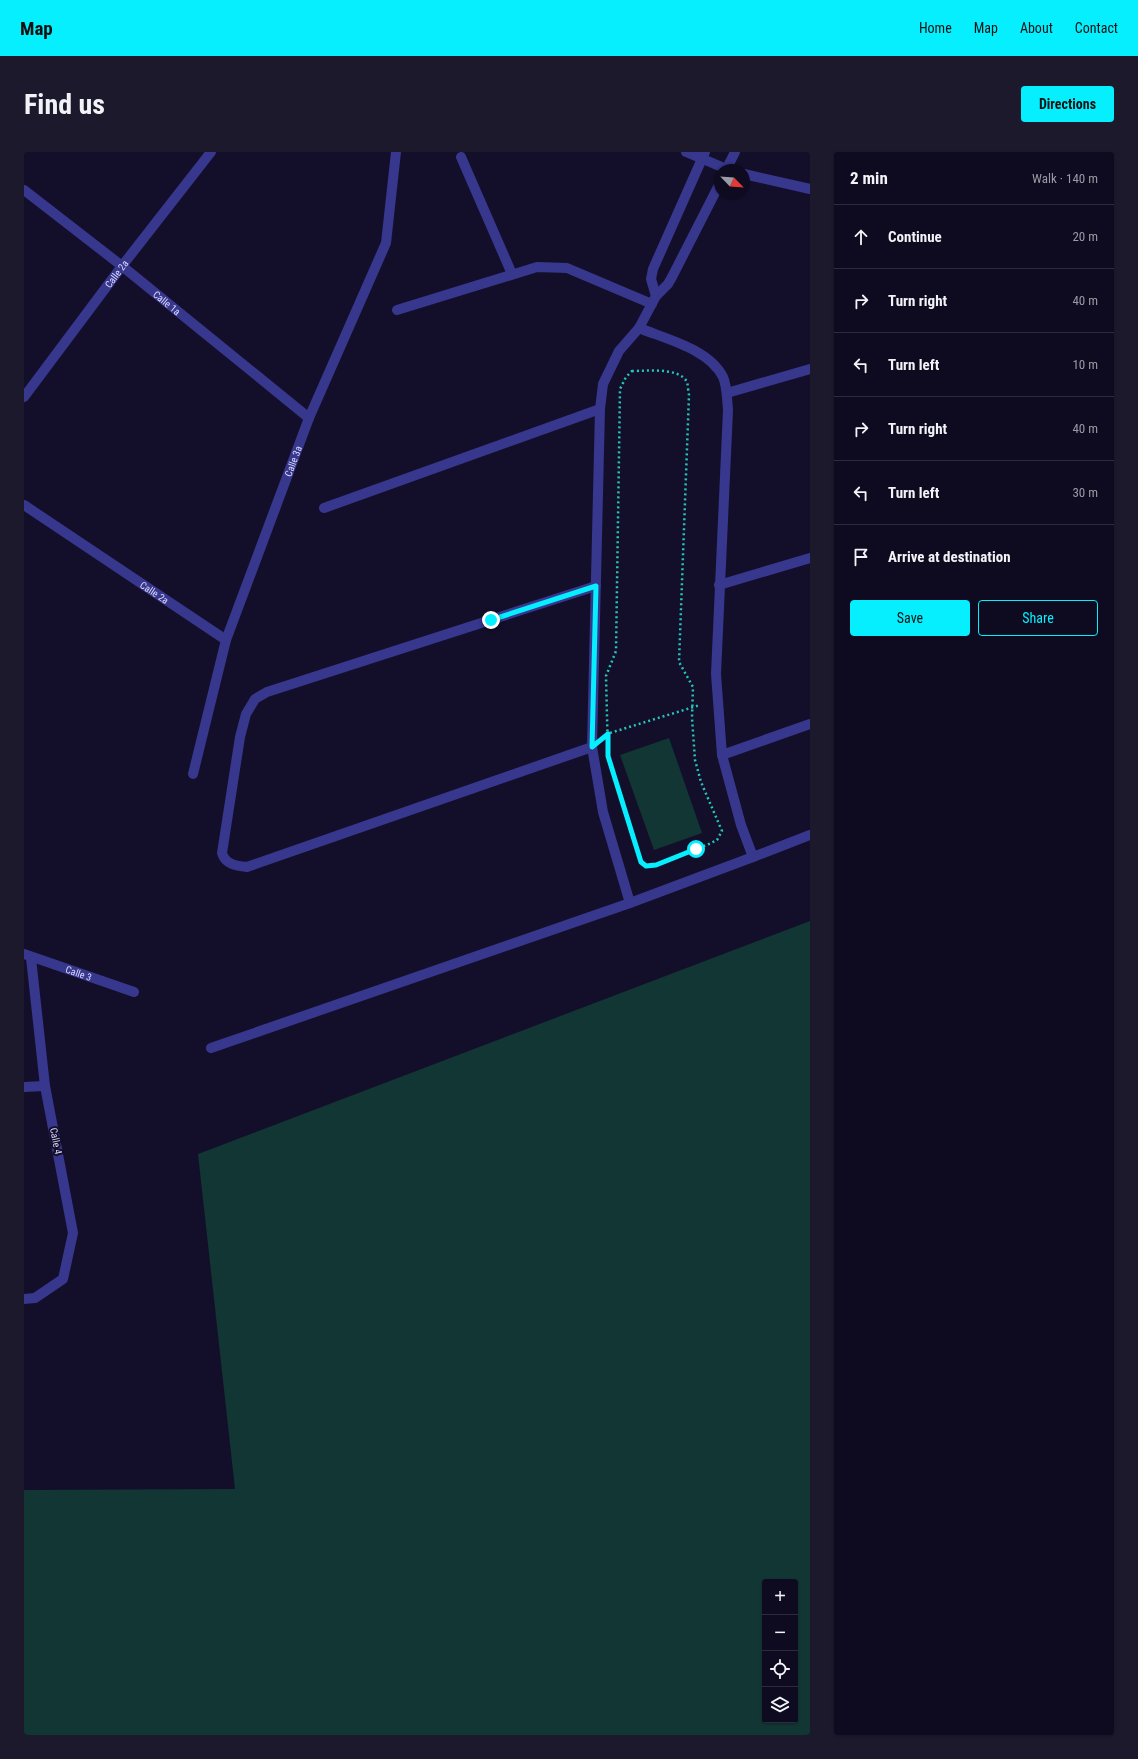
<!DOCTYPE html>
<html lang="en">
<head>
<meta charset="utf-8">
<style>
  body { margin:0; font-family:"Roboto Condensed",sans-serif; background:#1c192d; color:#f1f3f6 }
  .controls { position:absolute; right:12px; bottom:12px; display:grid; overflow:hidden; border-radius:4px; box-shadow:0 1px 3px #0004 }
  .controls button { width:36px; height:36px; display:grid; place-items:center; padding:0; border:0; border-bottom:1px solid #2e2b3e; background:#0e0b20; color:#f1f3f6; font:20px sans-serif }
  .compass { position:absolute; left:690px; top:12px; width:36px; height:36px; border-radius:50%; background:#0e0b20; box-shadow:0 1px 3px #0004; rotate:115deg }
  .stop { position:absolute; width:12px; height:12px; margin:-9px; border:3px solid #05efff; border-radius:50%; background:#fff }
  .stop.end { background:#05efff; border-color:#fff; box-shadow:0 1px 4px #0008 }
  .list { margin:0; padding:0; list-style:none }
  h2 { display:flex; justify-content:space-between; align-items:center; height:52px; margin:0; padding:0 16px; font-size:17px }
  h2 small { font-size:13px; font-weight:400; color:#9b9ba5 }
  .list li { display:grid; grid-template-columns:26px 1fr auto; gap:12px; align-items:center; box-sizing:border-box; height:64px; padding:0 16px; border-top:1px solid #2e2b3e }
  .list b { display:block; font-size:15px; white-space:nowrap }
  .list em { font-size:13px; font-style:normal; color:#9b9ba5 }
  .actions { display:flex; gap:8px; padding:12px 16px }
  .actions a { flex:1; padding:9px 0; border:1px solid #05efff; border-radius:4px; text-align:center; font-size:14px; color:#05efff }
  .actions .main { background:#05efff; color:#111 }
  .icon { flex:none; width:22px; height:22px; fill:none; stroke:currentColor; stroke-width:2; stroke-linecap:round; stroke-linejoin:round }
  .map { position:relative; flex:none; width:786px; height:1583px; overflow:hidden; border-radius:4px }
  header { display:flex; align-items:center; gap:24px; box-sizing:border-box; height:56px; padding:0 20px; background:#05efff; color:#111 }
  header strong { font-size:19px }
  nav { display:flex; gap:22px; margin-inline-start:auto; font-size:14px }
  .intro { display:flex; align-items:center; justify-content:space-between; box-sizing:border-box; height:96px; padding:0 24px }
  h1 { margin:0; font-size:28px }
  .button { padding:10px 18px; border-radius:4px; background:#05efff; color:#111; font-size:14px; font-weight:700 }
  main { display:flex; gap:24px; padding:0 24px }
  aside { flex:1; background:#0e0b20; border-radius:4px; box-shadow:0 1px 3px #0004 }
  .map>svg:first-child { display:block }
</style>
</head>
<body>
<header>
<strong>Map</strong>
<nav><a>Home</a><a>Map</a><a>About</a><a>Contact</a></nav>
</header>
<div class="intro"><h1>Find us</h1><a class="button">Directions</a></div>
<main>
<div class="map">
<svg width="786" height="1583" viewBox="0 0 786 1583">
  <rect width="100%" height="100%" fill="#130f2b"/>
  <path fill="#113633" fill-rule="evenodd" d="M 645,586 L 678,681 L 630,698 L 596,603 Z
    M 786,769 L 786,1583 L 0,1583 L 0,1338 L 211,1337 L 174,1002 ZM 741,1430 L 771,1430 L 771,1568 L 741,1568 Z"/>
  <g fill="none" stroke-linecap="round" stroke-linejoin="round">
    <path stroke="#27c5b6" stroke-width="2.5" stroke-dasharray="2 3" stroke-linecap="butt" d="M 608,219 C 623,219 655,215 663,230 C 664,233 664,239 665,243 L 655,510 L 669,535 L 668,566 L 671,608 L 677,630 L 698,679 L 693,688 L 685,692 L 632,713 L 622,714 L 617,710 L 584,604 L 582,524 L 592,499 L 596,237 L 602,225 Z
      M 586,581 L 676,553"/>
    <g stroke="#37378d" stroke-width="10">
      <path d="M 662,0 L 705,18"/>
      <path d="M 437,5 L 488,122"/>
      <path d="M 702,18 L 711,0"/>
      <path d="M 720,22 L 786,37"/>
      <path id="s1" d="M 0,38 L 98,114 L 285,266"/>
      <path d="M 632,144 L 627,127 L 629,117 L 681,0"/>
      <path d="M 373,158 L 513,115 L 543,116 L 628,152"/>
      <path d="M 615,176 C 642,187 685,197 699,225 C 703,234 703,247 704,258 L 692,522 L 698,603 L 717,673 L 729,705 L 786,683"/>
      <path d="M 703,241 L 786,217"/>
      <path id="s2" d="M 0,245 L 98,114 L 187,0"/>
      <path d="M 576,257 L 568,595 L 579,660 L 606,751"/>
      <path id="s3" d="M 0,353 L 202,488"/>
      <path d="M 300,356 L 576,257 L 579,232 L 595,199 L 615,176 L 632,144 L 644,132 L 648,125 L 696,31"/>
      <path d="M 695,433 L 786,406"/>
      <path d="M 568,595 L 223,715 C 212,714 201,712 198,701 L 216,585 L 222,562 L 231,547 L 243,540 L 572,434"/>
      <path d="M 698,603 L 786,572"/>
      <path id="s4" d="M 169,622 L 202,488 L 285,266 L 362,91 L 372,0"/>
      <path id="s5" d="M 0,802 L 110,840"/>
      <path d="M 187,896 L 606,751 L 729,705"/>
      <path d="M 0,935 L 21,934"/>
      <path d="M 0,1147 L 11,1146 L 39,1127 L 49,1081 L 21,934 L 7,806"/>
    </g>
  </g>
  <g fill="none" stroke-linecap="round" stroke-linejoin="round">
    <path stroke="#05efff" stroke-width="5" d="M 467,468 L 572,434 L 568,595 L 584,582 L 584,604 L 617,710 L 622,714 L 632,713 L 672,697"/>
  </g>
  <g text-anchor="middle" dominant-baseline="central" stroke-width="4" stroke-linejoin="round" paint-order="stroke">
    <g font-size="10" fill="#dcd9ff" stroke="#130f2b">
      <text stroke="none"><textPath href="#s2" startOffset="154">Calle 2a</textPath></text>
      <text stroke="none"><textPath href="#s1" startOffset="182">Calle 1a</textPath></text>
      <text stroke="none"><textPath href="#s4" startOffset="329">Calle 3a</textPath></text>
      <text stroke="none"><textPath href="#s3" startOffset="157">Calle 2a</textPath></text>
      <text stroke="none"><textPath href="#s5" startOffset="58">Calle 3</textPath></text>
      <text transform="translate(32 989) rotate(79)">Calle 4</text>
    </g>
  </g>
</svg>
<div class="controls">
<button>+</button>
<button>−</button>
<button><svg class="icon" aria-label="locate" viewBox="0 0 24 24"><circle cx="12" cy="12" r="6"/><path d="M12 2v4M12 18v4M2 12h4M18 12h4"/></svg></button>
<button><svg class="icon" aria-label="layers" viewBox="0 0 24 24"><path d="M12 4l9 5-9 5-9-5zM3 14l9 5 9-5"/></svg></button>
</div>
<svg class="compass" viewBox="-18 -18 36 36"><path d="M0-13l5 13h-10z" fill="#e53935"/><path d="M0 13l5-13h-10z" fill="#9b9ba5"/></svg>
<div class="stop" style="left:672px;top:697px"></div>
<div class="stop end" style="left:467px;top:468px"></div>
</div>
<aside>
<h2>2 min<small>Walk · 140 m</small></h2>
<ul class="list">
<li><svg class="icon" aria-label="ahead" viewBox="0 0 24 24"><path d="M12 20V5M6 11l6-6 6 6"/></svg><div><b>Continue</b></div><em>20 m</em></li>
<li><svg class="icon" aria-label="right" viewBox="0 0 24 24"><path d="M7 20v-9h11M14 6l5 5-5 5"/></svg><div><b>Turn right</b></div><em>40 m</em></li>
<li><svg class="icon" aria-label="left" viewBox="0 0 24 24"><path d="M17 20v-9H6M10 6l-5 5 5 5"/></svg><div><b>Turn left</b></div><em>10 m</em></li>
<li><svg class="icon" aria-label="right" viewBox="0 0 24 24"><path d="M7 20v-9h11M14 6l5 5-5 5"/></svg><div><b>Turn right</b></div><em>40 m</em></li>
<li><svg class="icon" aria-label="left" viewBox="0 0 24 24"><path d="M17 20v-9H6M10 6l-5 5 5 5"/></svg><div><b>Turn left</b></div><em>30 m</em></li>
<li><svg class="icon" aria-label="arrive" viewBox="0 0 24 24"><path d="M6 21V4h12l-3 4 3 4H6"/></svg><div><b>Arrive at destination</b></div></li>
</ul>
<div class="actions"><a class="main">Save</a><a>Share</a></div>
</aside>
</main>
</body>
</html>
